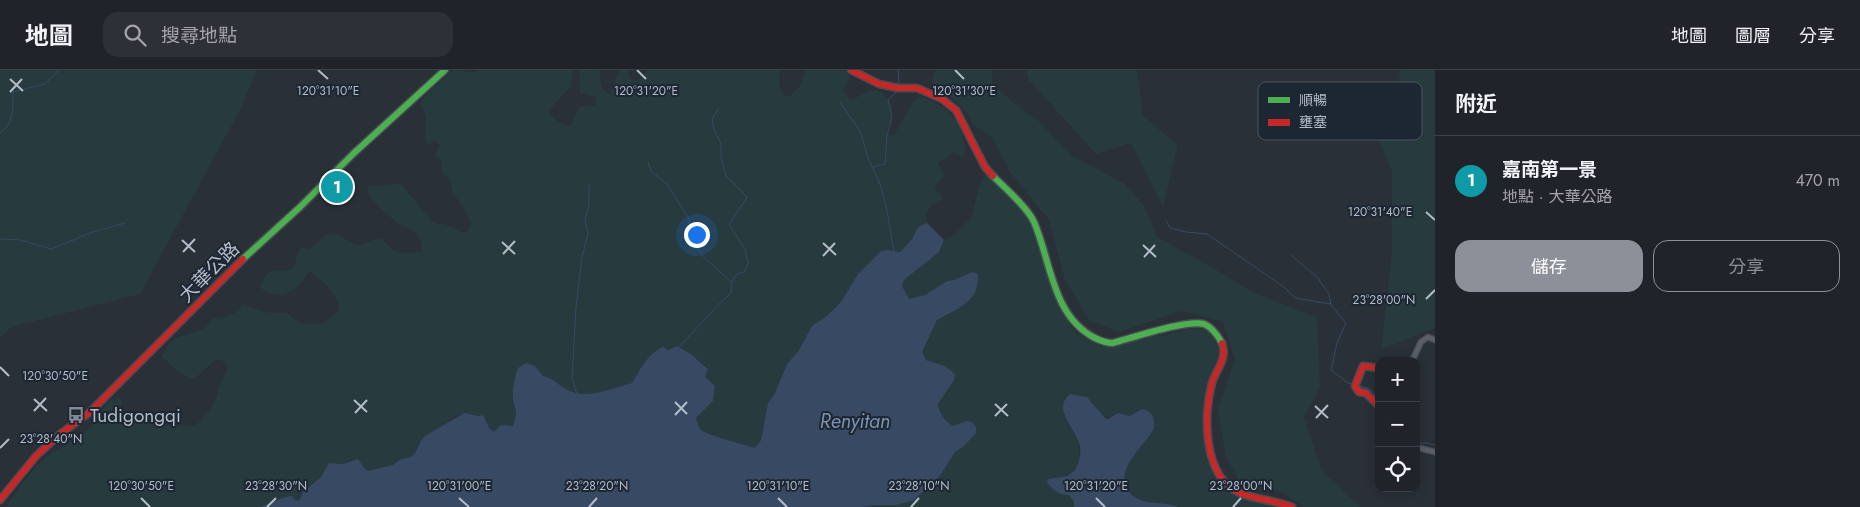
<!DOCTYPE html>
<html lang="zh-TW">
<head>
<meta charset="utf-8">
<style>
  body { margin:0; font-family:Jost,"Noto Sans TC",sans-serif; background:#2d3036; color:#f1f3f6 }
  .controls { position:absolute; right:15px; bottom:15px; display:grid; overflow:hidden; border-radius:10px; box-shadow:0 2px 12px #0003 }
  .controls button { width:45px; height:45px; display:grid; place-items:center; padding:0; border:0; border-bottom:1px solid #3d4147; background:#20242a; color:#f1f3f6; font:25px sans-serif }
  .you { position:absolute; left:696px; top:164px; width:18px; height:18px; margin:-12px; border:4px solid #fff; border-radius:50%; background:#1a73e8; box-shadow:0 0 0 8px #1a73e833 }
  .badge { display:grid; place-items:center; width:32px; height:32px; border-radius:50%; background:#8c9099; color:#fff; font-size:16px; font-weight:700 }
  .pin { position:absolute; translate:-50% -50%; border:2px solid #fff; box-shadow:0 1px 5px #0006 }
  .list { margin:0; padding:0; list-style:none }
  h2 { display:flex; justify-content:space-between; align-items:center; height:65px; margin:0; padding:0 20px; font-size:21px }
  h2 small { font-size:16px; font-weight:400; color:#a2a4a8 }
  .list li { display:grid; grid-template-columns:32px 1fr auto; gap:15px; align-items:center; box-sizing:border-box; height:90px; padding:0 20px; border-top:1px solid #3d4147 }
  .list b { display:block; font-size:19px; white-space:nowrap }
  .list p { margin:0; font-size:16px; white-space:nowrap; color:#a2a4a8 }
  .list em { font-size:16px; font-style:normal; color:#a2a4a8 }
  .actions { display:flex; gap:10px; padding:15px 20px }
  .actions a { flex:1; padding:11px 0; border:1px solid #8c9099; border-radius:15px; text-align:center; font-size:18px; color:#8c9099 }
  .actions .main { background:#8c9099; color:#fff }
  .icon { flex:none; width:28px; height:28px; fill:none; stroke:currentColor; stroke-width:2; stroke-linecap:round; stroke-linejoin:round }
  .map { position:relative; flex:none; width:1435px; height:437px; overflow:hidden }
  header { display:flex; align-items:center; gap:30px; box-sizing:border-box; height:70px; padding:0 25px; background:#20242a; border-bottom:1px solid #3d4147 }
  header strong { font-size:24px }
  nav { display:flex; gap:28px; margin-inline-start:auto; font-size:18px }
  .search { width:350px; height:45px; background:#2d3036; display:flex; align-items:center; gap:12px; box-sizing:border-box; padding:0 18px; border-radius:15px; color:#a2a4a8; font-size:19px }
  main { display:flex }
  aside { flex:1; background:#20242a }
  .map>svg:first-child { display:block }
</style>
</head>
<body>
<header>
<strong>地圖</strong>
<div class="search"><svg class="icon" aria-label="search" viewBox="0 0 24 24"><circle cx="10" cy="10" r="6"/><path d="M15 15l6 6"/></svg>搜尋地點</div>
<nav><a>地圖</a><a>圖層</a><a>分享</a></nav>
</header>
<main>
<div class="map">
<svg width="1435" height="437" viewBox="0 0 1435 437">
  <rect width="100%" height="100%" fill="#2a3038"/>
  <path fill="#273a3e" d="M 0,0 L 257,0 L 241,38 L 140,224 L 11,257 L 0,268 Z
    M 453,0 L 473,2 L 481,0 L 573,0 L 571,18 L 564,23 L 549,41 C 552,50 562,53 570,57 L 579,37 L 596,35 L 596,27 L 580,23 L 579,0 L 599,0 C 602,12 598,17 609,24 C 617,15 614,7 619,0 L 628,0 L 629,8 L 636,11 L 643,7 L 647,0 L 780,0 C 779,11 778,18 786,27 L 790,26 L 799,17 L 806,0 L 845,0 L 850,6 C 849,13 844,16 843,22 L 851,30 L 874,19 C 884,22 892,31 892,42 C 892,48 888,56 886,62 L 892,66 C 903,54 908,35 919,26 C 932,29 955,43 960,57 C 962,64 964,72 966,80 L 962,88 L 952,82 L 946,89 L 938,92 L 938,95 L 945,105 L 934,118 L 941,125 L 942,128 L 939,133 L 932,134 L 926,144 L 927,153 L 918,157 L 912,169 L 900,182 L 887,180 L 881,181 L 858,204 L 842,232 L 828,245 L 812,256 L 799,280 L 787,294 L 774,325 L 768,333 L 761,370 L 755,378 C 746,375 704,364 701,360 C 698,357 697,351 696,348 L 713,331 L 715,316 L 705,307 L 708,299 L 706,296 L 691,284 L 677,276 L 645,290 L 632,313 C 612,318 586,331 566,319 C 557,314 554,308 543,306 L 535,296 L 513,327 L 518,343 L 513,356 L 494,362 L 489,359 L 486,350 C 478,345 467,342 457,345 L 421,371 L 415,383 L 411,387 L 401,389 L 393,395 L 368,401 L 365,399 L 358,389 L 343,394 L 329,393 L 321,407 L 303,422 L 300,430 L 296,431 L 287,426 L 277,432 L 260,437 L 6,437 C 16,421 28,404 42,391 C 55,379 77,370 90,357 C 100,348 103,329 119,327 L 122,331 L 120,344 L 122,349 C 132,352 140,345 150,346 C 164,360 178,355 196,356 C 203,347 214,336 217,326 C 218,322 218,318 220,315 C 225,304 233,296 219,289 C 208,293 203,304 193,309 C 181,305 170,296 162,286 L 167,276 L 176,268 L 204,259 L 212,249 C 227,247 232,246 243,235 L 271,243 L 287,243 C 304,260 324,257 339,240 C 338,224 323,211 311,202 C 306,204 306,206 303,210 C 296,221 286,226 273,224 C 267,223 263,221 260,216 L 266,205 L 272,200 L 292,200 C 298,190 294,183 304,177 L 307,180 C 317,177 322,163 333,164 C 343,164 348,174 358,175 C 365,176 373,168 380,169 C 385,170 388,176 392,179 C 399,184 414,183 422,181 C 423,176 421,170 418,166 C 413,160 404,157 398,153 C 387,144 370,132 367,118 L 370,115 L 378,116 L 401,113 C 407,121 428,148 435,153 C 439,155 443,153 447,155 C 452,156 457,160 461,163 L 468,161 L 471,154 L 465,140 L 453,123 L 450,111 L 443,103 L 441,91 L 435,86 L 439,75 L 437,71 L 433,71 L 431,74 L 427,74 L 425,70 L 426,46 L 420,34 C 421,28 446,7 453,0 Z
    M 935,0 L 992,0 L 992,14 L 1015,34 L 1039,51 L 1071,85 L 1125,114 L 1145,137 L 1157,167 L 1205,193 L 1256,224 L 1317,247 L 1320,318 L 1304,347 L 1322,401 L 1360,437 L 1304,437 L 1281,422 L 1239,412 L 1225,384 L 1218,339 L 1235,289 L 1223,252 L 1181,241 L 1119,262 L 1090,251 L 1065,210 L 1049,150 L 1010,102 L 992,68 L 973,54 L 961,36 L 932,12 Z
    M 1026,0 L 1137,0 L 1143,46 L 1178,75 L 1163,137 L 1131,73 L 1096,84 L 1029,10 Z
    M 1401,0 L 1435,0 L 1435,258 L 1381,279 L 1392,183 L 1392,102 L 1374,59 L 1391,43 Z
    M 985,104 L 989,104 L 1022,140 L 1035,160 L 1070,255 L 1075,262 L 1099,276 L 1106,277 L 1197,258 C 1210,258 1222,277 1220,289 C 1218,300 1211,311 1208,321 C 1200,347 1205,372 1215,396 C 1218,405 1222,417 1231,422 C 1239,428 1271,434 1282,437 L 1178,437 L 1144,433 L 1131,424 L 1127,416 L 1125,407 L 1128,395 L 1134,384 L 1153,361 L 1130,346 L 1118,343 C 1102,352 1100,345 1092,331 L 1065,327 C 1056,352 1084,362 1079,390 C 1076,406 1062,406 1048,409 L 1069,424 L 1074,432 L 1074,437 L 863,437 L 874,435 L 896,435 L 940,406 L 955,382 L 963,377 L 966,351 L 953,356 C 945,351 939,343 938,334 L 954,310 L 945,296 L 926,290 L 924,288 L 922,282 L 937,250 L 954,242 L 972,202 L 954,210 L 947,211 L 925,225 L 909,229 L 902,216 L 904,210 L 918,199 L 929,188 L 935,186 L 939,182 L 944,170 L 956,163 L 971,148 L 981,111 Z"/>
  <path fill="#384963" d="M 927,153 L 944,170 L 939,182 L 904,210 L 902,216 L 909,229 L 925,225 L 947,211 L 954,210 L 972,202 L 978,204 C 978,209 978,215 976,220 C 972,233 949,244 937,250 L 922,282 L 926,290 L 945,296 L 955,304 L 954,310 L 938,334 C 939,343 945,351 953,356 L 966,351 L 972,352 L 976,357 L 976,363 L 963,377 L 955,382 L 940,406 L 914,430 L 896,435 L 874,435 L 863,437 L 260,437 C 268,434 285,426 292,426 L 296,431 L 300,430 L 303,422 L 321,407 L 329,393 L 343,394 L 358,389 L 365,399 L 368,401 L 393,395 L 401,389 L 411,387 L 415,383 L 421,371 L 425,366 L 464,343 L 479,346 L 483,345 C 487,351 487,358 494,362 L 501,355 L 513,356 C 518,342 516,342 513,329 C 512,320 515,306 518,298 L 526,293 L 535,296 L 543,306 C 554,308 557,314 566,319 C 585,331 612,318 632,313 C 641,298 647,284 663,277 L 668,280 L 677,276 L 691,284 L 708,299 L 705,307 L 715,316 L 713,331 L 696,348 C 697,351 698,357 701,360 C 704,364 746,375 755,378 L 761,370 L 768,333 L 774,325 L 787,294 L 799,280 L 812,256 L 828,245 L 841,232 L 858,204 L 881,181 L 887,180 L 900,182 L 912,169 L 918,157 Z
    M 1070,324 L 1087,327 L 1105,348 L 1108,349 L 1118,343 L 1130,346 L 1142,339 C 1153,340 1157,352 1152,362 C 1141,379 1112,402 1131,424 C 1145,437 1162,430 1178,437 L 1074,437 L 1074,432 L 1069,425 C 1058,425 1053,420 1047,412 L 1048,409 L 1067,406 L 1075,400 C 1079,393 1081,385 1080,377 C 1077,360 1051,339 1070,324 Z"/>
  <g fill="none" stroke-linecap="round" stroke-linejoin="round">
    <path stroke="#384963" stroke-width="1" d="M 898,0 L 899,13
      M 840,32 L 860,61 L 869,91 L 872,97
      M 718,39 L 712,49 L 714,59 L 721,74 L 721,87 L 726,106 L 747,127 L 729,155 L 745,179 L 748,193 L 744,202 L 737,204 L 732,212
      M 0,63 C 14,54 13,38 13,22 L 45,14 L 59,0
      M 648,92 L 651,101 L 667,114 L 689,149 L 691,169 L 704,187 L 732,213 L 731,223 L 720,233 L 679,277
      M 1166,150 L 1170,158 L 1186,162 L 1207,164 L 1284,217 L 1295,228 L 1331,234
      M 0,169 L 21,170 L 51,179 L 93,162 L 125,153
      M 894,181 C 888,152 887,123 872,97 L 885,94 L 887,66 L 892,47 L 888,30 L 897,21
      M 1291,185 L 1317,207 L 1329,224 L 1331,235 L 1346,253 L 1337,273 L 1331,300 L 1348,313 L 1352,314
      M 1359,316 L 1369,318 L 1379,328
      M 577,324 L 572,308 L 576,237 L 582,187 L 588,164 L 585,151 L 589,134 L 589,115
      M 1416,373 L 1427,373 L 1435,375"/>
    <g stroke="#484c53" stroke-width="7">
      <path id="street" d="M 1412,291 L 1421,272 L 1428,267 L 1435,270
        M 1416,377 L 1435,382"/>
    </g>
    <g stroke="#484c53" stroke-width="9">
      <path id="fast" d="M 993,106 C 1004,117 1028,138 1034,152 C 1051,191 1052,246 1095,268 C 1101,271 1106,273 1113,273 C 1132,268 1187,249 1204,254 C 1212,257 1218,266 1222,273
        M 243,189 L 300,137 L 354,83 L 445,0"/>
    </g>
    <g stroke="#484c53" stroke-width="9">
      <path id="jam" d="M 851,0 L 879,14 L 898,18 L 917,18 L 942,29 L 956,40 L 985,97 L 993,106
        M 1222,273 C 1228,289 1216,299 1212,313 C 1203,346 1203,407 1240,423 C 1257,430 1275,430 1292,437
        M 1379,298 L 1363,296 L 1355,316 L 1359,322 L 1366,323 L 1379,336
        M 0,430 L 36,386 L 59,365 L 90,342 L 243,189"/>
    </g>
    <use href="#street" stroke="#5a5e66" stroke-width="4.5"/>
    <use href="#fast" stroke="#4caf50" stroke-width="6"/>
    <use href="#jam" stroke="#c62828" stroke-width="6"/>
  </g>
  <path fill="none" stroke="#b4bcc9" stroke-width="2" d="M 318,0 L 328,9M 637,0 L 646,9M 955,0 L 964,9M 10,9 L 23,21M 10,22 L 22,9M 1426,142 L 1435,150M 182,170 L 195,182M 502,172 L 515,184M 823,173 L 836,185M 1143,175 L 1156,187M 183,182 L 195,169M 503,184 L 515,171M 823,186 L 835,173M 1144,187 L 1155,175M 1426,229 L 1435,220M 0,297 L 9,306M 34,329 L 47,341M 354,330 L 367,342M 675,332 L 687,344M 995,334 L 1008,346M 1315,336 L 1328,348M 34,341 L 46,328M 355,343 L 367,330M 675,345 L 687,332M 995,346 L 1007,334M 1316,348 L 1328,335M 0,378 L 9,369M 141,428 L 150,437M 459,428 L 469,437M 778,428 L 787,437M 1096,428 L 1105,437M 267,437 L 276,428M 589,437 L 597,428M 911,437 L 919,428M 1233,437 L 1241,428"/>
  <defs>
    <g id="bus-bare" transform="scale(1.35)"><path d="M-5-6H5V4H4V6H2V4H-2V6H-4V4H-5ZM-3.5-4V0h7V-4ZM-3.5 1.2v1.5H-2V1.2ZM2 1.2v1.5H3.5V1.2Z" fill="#848b96" stroke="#1d2633" stroke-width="2.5" paint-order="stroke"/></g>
  </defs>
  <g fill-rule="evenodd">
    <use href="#bus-bare" x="76" y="345"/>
  </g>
  <g text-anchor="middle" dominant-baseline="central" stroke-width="4" stroke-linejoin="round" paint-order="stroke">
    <g font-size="19" fill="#b4bcc9" stroke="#1d2633">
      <text transform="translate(209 202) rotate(-45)">大華公路</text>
    </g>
    <g font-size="19" fill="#b4bcc9" stroke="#1d2633" text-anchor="start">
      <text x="90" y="345">Tudigongqi</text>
    </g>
    <g font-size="20" font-style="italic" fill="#7c92b1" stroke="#1d2633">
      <text x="855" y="351">Renyitan</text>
    </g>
  </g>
  <rect x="1258" y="12" width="164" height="58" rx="8" fill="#1d2633" stroke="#4a5360" stroke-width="1"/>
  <rect x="1268" y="27" width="22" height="6" fill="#4caf50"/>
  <rect x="1268" y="49" width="22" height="7" fill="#c62828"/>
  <g font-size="14" fill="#b4bcc9">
    <text x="1299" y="35">順暢</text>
    <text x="1299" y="57">壅塞</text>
  </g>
  <g font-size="12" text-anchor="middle" fill="#b4bcc9" stroke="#1d2633" stroke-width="4" stroke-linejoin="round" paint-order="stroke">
    <text x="328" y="25">120°31'10"E</text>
    <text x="646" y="25">120°31'20"E</text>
    <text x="964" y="25">120°31'30"E</text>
    <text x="1380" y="146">120°31'40"E</text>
    <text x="1384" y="234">23°28'00"N</text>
    <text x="55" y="310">120°30'50"E</text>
    <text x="51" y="373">23°28'40"N</text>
    <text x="276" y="420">23°28'30"N</text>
    <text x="597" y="420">23°28'20"N</text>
    <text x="919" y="420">23°28'10"N</text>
    <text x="1241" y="420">23°28'00"N</text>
    <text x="141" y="420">120°30'50"E</text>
    <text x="459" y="420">120°31'00"E</text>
    <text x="778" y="420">120°31'10"E</text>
    <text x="1096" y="420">120°31'20"E</text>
  </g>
</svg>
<div class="controls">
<button>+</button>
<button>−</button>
<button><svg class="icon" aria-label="locate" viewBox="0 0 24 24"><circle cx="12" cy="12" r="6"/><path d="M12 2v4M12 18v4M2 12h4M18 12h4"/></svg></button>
</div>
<div class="you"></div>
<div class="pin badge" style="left:337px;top:117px;background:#0f9aa8">1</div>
</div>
<aside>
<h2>附近<small></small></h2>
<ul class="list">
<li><span class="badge" style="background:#0f9aa8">1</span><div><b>嘉南第一景</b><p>地點 · 大華公路</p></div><em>470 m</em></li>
</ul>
<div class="actions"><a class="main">儲存</a><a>分享</a></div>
</aside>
</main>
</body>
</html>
